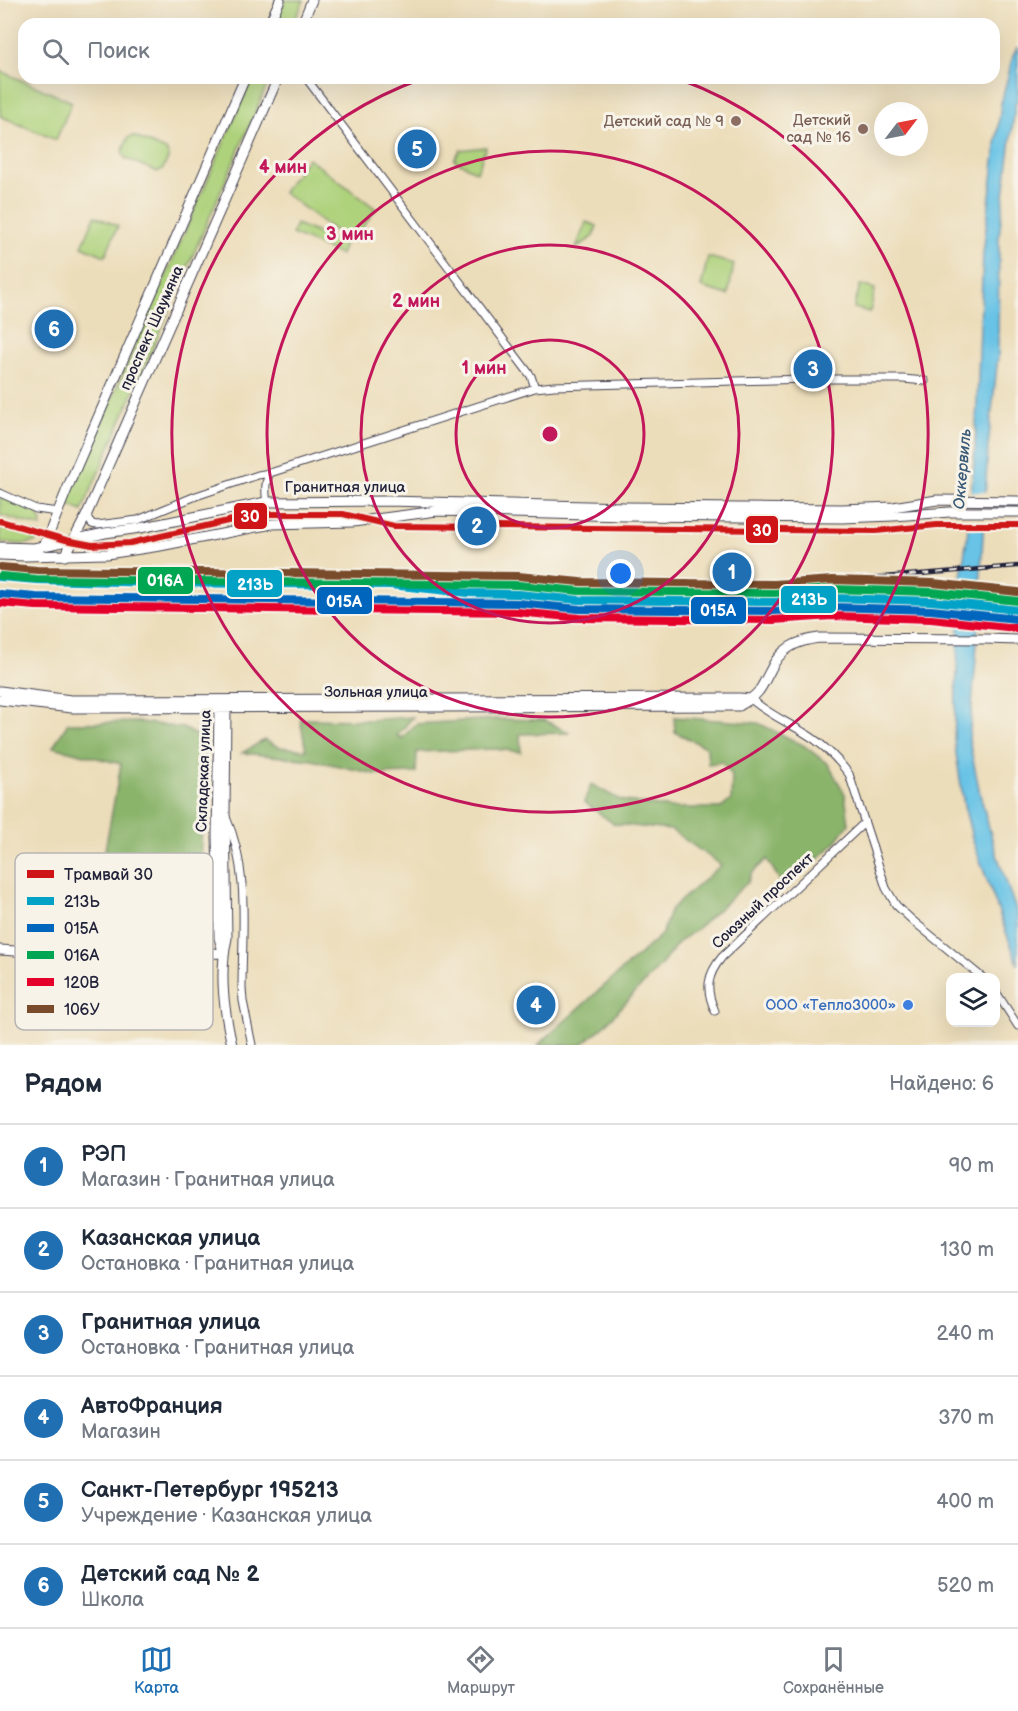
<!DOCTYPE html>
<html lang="ru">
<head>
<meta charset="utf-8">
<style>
  body { margin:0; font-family:"Balsamiq Sans",sans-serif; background:#f6f6f7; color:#1f2937 }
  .controls { position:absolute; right:18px; bottom:18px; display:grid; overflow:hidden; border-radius:12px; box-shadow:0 6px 24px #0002 }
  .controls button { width:54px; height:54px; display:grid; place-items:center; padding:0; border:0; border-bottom:2px solid #e0e1e3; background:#fff; color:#1f2937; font:30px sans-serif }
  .compass { position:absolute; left:874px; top:102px; width:54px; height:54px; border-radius:50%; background:#fff; box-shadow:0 6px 24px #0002; rotate:58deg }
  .you { position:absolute; left:621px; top:574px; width:21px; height:21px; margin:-15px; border:4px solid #fff; border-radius:50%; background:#1a73e8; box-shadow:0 0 0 9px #1a73e833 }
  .badge { display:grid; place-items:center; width:39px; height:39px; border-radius:50%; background:#1f6fb2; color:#fff; font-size:20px; font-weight:700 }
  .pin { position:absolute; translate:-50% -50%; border:3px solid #fff; box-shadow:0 2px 6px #0006 }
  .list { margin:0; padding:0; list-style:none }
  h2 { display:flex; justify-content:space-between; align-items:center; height:78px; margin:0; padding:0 24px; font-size:26px }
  h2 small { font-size:20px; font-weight:400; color:#747a83 }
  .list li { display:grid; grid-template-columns:39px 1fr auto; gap:18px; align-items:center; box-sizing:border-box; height:84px; padding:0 24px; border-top:2px solid #e0e1e3 }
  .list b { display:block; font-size:22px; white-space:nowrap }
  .list p { margin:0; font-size:20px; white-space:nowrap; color:#747a83 }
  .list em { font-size:20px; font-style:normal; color:#747a83 }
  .icon { flex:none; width:33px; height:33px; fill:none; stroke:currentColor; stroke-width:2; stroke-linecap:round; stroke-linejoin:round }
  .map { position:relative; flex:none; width:1018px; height:1045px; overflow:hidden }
  .search { position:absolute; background:#fff; box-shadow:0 6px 24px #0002; left:18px; right:18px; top:18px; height:66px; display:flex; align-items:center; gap:15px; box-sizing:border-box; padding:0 21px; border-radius:18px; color:#747a83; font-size:22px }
  .sheet { height:582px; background:#fff }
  nav { display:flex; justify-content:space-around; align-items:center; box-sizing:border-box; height:84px; border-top:2px solid #e0e1e3; background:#fff; font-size:16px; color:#747a83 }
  nav a { display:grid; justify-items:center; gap:3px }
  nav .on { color:#1f6fb2 }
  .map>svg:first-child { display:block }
</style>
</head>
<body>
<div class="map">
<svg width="1018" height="1045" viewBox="0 0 1018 1045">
  <rect width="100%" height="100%" fill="#f7f3e8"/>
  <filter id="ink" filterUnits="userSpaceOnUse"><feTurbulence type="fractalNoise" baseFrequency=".0167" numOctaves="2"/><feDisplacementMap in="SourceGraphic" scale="12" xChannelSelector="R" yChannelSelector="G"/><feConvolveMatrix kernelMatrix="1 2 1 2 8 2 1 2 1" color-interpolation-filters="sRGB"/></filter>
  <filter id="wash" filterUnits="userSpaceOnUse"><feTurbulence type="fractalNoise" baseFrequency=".008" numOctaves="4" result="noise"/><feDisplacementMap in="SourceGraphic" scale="24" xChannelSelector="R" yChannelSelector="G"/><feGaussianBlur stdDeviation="1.35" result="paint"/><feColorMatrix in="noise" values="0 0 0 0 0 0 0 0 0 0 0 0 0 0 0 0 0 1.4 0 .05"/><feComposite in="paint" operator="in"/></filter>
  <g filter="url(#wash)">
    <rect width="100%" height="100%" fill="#ecddba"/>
    <path fill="#aed27b" stroke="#687a5b" stroke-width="1.5" d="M 285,0 L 304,0 L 293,24 L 274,24 Z
      M 0,71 L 72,102 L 56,140 L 0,116 Z
      M 252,78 L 270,78 L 82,511 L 66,504 Z
      M 133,136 L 166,150 L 169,156 L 163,169 L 157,172 L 125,158 L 122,152 L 128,138 Z
      M 486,147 L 477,172 L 454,160 L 460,150 Z
      M 308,158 L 376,209 L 351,243 L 283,192 Z
      M 95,216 L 118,226 L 105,256 L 82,246 Z
      M 586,222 L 597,226 L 593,237 L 576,248 Z
      M 296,224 L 345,244 L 341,255 L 292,234 Z
      M 708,257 L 734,264 L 728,295 L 701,287 Z
      M 860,285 L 875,289 L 870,312 L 854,308 Z
      M 0,496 L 40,514 L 39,517 L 42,522 L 41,527 L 0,515 Z
      M 0,524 L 41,536 C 34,549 13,542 0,542 Z"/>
    <path fill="#8ab46b" stroke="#566b53" stroke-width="1.5" d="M 413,717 L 397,736 L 402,738 L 416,724 L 495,719 L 544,720 L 570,733 L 520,734 L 521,752 L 494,749 L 417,752 L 416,773 L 375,774 L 312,760 L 242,753 L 264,740 L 279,747 L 306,750 L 300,719 L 368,720 Z
      M 674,717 L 758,723 L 803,745 L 828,764 L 845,794 L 849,824 L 835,843 L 785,889 L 767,859 L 751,874 L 748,882 L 698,928 L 678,943 L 661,965 L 603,1027 L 581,1045 L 538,1045 L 662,934 L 671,909 L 721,865 L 671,830 L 614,824 L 584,802 L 591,784 L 620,800 L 670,808 L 721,808 L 731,800 L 732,775 L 722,762 L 708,764 L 707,748 L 675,732 Z
      M 141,722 L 183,728 L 199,737 L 204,754 L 199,913 C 179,909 172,917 153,919 C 136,921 108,920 93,914 L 121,764 L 53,747 L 68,723 Z"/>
    <path fill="#68c3e6" stroke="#457290" stroke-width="1.5" d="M 1018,46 L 1018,96 L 1015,106 L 999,236 L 998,356 L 988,447 L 976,658 L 969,740 L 980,794 L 993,843 L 1018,916 L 1018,965 L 973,841 L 964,805 L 954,740 L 961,576 L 967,538 L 975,451 L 983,254 L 1001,104 L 1013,56 Z"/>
    <path fill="#ecddba" d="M 967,492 L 988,492 L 986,528 L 965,528 Z"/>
  </g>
  <g filter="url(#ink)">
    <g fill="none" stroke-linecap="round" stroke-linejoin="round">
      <g stroke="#403e4e" stroke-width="9">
        <path id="street" d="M 306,78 L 531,376 L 535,388
          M 0,493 L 36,509 L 58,512
          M 86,516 L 92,524 L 97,525 L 138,520 L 196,496 L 258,475 L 270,473 L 535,388 L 554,386 L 807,379 L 903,379 L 925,381
          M 246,526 C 251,524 259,521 263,516 C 272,506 260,489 270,473
          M 751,699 C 767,713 785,721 803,732 C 821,742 836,757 849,774 L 886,888 L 896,905 L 912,920 L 983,978
          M 226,817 C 250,871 242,930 242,988 L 243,1001 L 252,1045
          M 996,992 L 1018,1026
          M 715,1011 C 705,989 707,975 722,957 L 864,823"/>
      </g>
      <g stroke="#403e4e" stroke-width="11">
        <path id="secondary" d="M 269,24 L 280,0
          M 302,24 L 312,0
          M 44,546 L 70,482 L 245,78
          M 0,547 L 34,548 L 105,533 L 140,528 L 266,502 L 388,501 L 625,507 L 842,509 L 893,507 L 937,500 L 1018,501
          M 0,555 L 25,556 L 107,554 L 160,546 L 272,524 L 353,522 L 437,511 L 627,516 L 842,518 L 893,516 L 950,512 L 1018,512
          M 65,556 L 86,516 L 278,78
          M 0,691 L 71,700 L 739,698 L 751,699
          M 0,700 L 72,708 L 739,706 C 746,702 752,699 758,692 C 763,686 766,678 770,671 C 780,649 795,641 819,638 L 985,639 L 1018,640
          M 220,704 L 219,708 L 217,835 L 219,938 L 223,951
          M 225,704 L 226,708 L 225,814 L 227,938 C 219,974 224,1010 232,1045
          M 0,950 L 93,956 L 223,953"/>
      </g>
      <use href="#street" stroke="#fff" stroke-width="7"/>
      <use href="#secondary" stroke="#fff" stroke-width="9"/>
      <g stroke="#22223b" stroke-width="4.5">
        <path id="rail" d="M 518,594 L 641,595 L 725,590 L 1018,566
          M 832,598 L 900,593 L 1018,592
          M 774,602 C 856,605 937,613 1018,626
          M 958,604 L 1018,616"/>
      </g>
      <use href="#rail" stroke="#f7f3e8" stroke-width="2" stroke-dasharray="7" stroke-linecap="butt"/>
      <g stroke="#f7f3e8" stroke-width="12">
        <path id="rail-1" d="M 0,577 L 37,580 L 159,583 L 390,585 L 468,593 L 518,594 L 579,600 L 774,602 L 832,598 L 932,601 L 1018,610"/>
      </g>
      <g stroke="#f7f3e8" stroke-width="12">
        <path id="rail-2" d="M 0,594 L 36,597 L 518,603 L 579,609 L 774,611 L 832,607 L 931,610 L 1017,619"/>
      </g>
      <g stroke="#f7f3e8" stroke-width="12">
        <path id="rail-3" d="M 1,576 L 36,579 L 518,585 L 579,591 L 774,593 L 832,589 L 932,592 L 1018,601"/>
      </g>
      <g stroke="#f7f3e8" stroke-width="12">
        <path id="rail-4" d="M 0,603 L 36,606 L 517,612 L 579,618 L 774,620 L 832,616 L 931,619 L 1016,628"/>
      </g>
      <g stroke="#f7f3e8" stroke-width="12">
        <path id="rail-5" d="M 1,567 L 37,570 L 518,576 L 580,582 L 774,584 L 833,580 L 933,583 L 1018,592"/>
      </g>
      <use href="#rail-1" stroke="#02a2c7" stroke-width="8"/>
      <use href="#rail-2" stroke="#0065bd" stroke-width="8"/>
      <use href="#rail-3" stroke="#00a651" stroke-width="8"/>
      <use href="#rail-4" stroke="#e4002b" stroke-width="8"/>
      <use href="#rail-5" stroke="#7a4b2a" stroke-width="8"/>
      <g stroke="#f7f3e8" stroke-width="10">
        <path id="tram-1" d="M 0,521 L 66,540 L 92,545 L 130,543 L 259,514 L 343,514 L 394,526 L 876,531 L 937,525 L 1018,525"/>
      </g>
      <use href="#tram-1" stroke="#ce1417" stroke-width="6"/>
    </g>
  </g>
  <g fill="none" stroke="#c2185b" stroke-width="3">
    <circle cx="550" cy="434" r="94"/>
    <circle cx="550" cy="434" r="189"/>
    <circle cx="550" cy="434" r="283"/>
    <path d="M679 79A378 378 0 1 1 421 79"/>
  </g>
  <g fill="#8d6e63" stroke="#f7f3e8" stroke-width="2">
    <circle cx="736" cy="121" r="6"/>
    <circle cx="863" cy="129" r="6"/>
  </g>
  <circle fill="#3f7fe0" stroke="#f7f3e8" stroke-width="2" cx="908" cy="1005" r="6"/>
  <g text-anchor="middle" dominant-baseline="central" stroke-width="6" stroke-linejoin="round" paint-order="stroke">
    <g font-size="15" fill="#785e54" stroke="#f7f3e8" text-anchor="end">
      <text x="851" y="120">Детский<tspan x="851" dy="17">сад № 16</tspan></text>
      <text x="724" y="121">Детский сад № 9</text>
    </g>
    <g font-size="15" fill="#22223b" stroke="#f7f3e8">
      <text transform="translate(152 328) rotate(-66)">проспект Шаумяна</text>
      <text x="345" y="487">Гранитная улица</text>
      <text x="376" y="692">Зольная улица</text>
      <text transform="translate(204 771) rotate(-88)">Складская улица</text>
      <text transform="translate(763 901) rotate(-43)">Союзный проспект</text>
    </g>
    <g font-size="15" fill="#366cbe" stroke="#f7f3e8" text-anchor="end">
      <text x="896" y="1005">ООО «Тепло3000»</text>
    </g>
    <g font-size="16" font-style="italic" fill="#3a5a77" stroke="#f7f3e8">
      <text transform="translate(963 469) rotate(-85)">Оккервиль</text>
    </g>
  </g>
  <rect x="15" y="853" width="198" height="177" rx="9" fill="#f7f3e8" stroke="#b7b4b4" stroke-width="1.5"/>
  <rect x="27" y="870" width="27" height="8" fill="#ce1417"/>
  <rect x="27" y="897" width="27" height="8" fill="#02a2c7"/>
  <rect x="27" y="924" width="27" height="8" fill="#0065bd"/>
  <rect x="27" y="951" width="27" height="8" fill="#00a651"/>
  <rect x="27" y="978" width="27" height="8" fill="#e4002b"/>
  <rect x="27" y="1005" width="27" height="8" fill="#7a4b2a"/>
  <g font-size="16" fill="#22223b">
    <text x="64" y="880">Трамвай 30</text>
    <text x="64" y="907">213Ь</text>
    <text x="64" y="934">015А</text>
    <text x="64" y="961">016А</text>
    <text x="64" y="988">120В</text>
    <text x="64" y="1015">106У</text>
  </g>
  <circle cx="550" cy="434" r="9" fill="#c2185b" stroke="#f7f3e8" stroke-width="3"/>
  <g font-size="18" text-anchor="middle" font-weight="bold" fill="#c2185b" stroke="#f7f3e8" stroke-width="6" stroke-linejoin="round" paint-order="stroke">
    <text x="283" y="173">4 мин</text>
    <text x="350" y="240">3 мин</text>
    <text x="416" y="307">2 мин</text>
    <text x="484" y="374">1 мин</text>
  </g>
  <g stroke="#f7f3e8" stroke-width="2">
    <rect x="233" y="502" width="35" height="28" rx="6" fill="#ce1417"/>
    <rect x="745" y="515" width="34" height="29" rx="6" fill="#ce1417"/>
    <rect x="137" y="566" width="57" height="29" rx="6" fill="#00a651"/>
    <rect x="226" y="569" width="57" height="29" rx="6" fill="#02a2c7"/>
    <rect x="780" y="585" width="57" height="29" rx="6" fill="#02a2c7"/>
    <rect x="316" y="586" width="57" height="29" rx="6" fill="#0065bd"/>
    <rect x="690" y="596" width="57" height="29" rx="6" fill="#0065bd"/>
  </g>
  <g font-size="16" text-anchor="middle" font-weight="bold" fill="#fff">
    <text x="250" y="522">30</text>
    <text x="762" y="536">30</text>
    <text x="165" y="586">016А</text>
    <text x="255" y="590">213Ь</text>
    <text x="809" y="605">213Ь</text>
    <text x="344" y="607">015А</text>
    <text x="718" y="616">015А</text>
  </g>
</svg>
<div class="controls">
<button><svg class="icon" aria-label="layers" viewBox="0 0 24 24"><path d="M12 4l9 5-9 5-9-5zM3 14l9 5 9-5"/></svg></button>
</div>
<svg class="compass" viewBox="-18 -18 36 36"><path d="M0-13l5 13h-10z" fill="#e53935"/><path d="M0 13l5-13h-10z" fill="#747a83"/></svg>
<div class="you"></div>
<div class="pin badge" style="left:732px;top:572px">1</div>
<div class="pin badge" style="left:477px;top:526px">2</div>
<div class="pin badge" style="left:813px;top:369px">3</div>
<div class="pin badge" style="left:536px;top:1005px">4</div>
<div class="pin badge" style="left:417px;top:149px">5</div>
<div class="pin badge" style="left:54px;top:329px">6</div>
<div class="search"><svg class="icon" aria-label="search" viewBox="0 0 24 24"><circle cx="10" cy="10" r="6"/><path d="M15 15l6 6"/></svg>Поиск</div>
</div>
<section class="sheet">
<h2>Рядом<small>Найдено: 6</small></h2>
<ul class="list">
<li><span class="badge">1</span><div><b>РЭП</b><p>Магазин · Гранитная улица</p></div><em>90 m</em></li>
<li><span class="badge">2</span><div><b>Казанская улица</b><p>Остановка · Гранитная улица</p></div><em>130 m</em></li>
<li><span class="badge">3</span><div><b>Гранитная улица</b><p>Остановка · Гранитная улица</p></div><em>240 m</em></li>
<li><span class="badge">4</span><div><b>АвтоФранция</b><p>Магазин</p></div><em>370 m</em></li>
<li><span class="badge">5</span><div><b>Санкт-Петербург 195213</b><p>Учреждение · Казанская улица</p></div><em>400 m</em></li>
<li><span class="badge">6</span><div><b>Детский сад № 2</b><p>Школа</p></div><em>520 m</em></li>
</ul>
</section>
<nav>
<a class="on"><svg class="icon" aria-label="map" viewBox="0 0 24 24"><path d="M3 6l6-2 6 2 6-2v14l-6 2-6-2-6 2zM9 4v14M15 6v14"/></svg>Карта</a>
<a><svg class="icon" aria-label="directions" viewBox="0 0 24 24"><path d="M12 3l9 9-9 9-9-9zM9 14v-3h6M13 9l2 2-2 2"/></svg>Маршрут</a>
<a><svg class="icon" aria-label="saved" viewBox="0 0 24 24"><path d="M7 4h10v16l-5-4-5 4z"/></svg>Сохранённые</a>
</nav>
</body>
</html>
